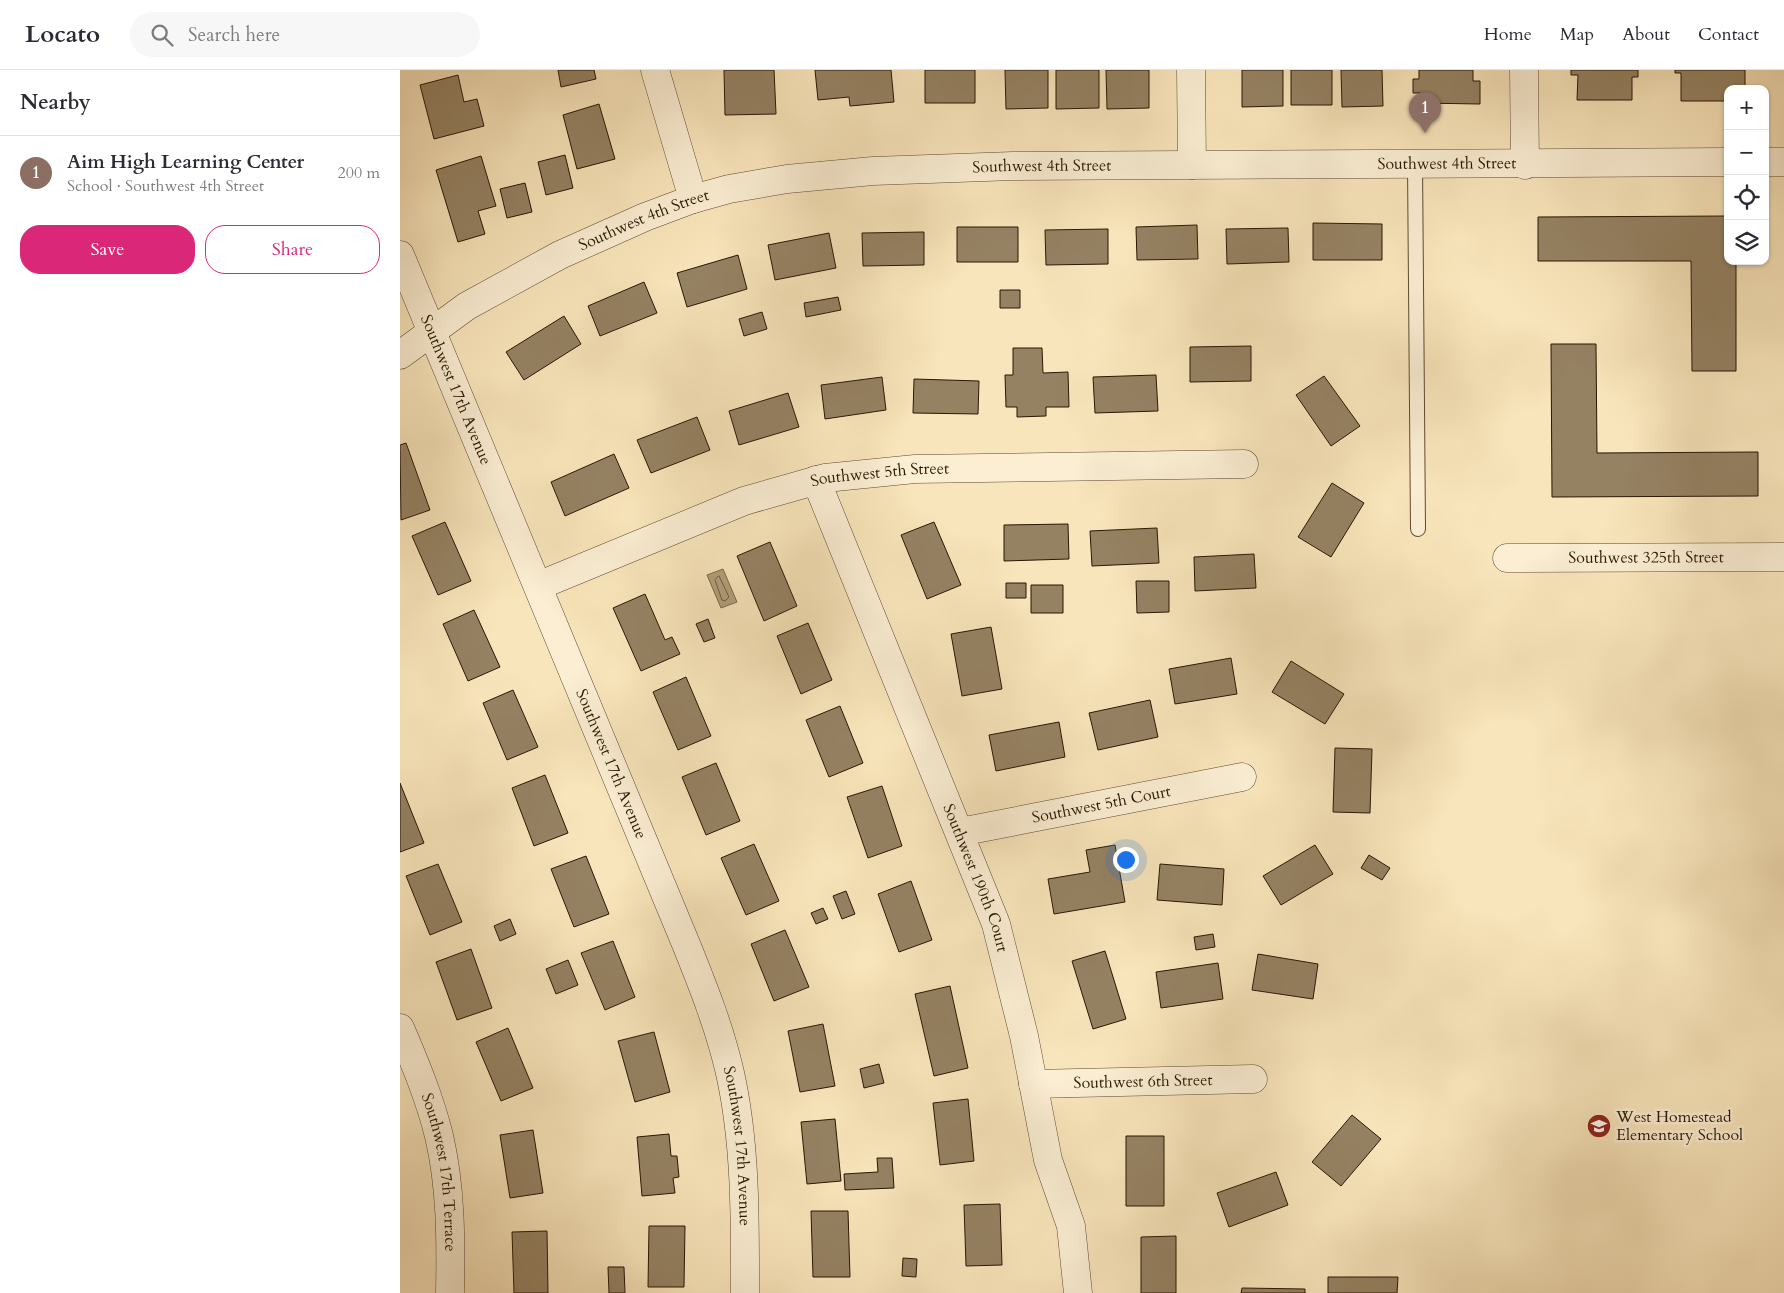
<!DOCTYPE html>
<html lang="en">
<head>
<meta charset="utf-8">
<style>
  body { margin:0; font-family:Cardo,serif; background:#f7f7f7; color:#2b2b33 }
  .controls { position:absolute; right:15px; top:15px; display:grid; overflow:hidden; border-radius:10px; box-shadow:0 1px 4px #0004 }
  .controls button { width:45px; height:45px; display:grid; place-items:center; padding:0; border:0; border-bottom:1px solid #e1e1e2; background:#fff; color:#2b2b33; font:25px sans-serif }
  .you { position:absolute; left:725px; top:789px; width:18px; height:18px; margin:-12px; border:4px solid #fff; border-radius:50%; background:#1a73e8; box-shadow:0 0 0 8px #1a73e833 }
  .badge { display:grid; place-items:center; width:32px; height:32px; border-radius:50%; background:#db2777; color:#fff; font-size:16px; font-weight:700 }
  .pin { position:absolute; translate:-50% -41px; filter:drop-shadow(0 1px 2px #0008) }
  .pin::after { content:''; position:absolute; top:26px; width:18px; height:15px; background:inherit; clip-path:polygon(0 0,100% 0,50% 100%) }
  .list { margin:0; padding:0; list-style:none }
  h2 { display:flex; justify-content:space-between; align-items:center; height:65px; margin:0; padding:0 20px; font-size:21px }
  h2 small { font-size:16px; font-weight:400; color:#7c7c81 }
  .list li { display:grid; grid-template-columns:32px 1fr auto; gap:15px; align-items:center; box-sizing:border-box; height:75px; padding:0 20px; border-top:1px solid #e1e1e2 }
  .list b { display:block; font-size:19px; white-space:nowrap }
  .list p { margin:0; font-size:16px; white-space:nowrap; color:#7c7c81 }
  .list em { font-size:16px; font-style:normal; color:#7c7c81 }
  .actions { display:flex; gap:10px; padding:15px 20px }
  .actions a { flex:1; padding:11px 0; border:1px solid #db2777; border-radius:20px; text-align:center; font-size:18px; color:#db2777 }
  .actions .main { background:#db2777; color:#fff }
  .icon { flex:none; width:28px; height:28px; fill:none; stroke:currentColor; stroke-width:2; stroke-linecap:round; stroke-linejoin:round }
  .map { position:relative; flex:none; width:1384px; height:1223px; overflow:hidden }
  header { display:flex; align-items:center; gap:30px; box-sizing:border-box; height:70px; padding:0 25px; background:#fff; border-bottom:1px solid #e1e1e2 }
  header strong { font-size:24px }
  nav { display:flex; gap:28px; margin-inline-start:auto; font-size:18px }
  .search { width:350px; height:45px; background:#f7f7f7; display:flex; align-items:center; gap:12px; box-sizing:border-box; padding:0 18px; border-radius:28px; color:#7c7c81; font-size:19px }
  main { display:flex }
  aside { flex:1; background:#fff }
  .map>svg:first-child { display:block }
</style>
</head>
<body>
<header>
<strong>Locato</strong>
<div class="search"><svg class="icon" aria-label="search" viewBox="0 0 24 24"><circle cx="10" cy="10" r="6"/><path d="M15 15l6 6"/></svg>Search here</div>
<nav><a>Home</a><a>Map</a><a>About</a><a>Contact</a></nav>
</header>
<main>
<aside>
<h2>Nearby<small></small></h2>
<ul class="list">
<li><span class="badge" style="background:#8d6e63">1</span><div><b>Aim High Learning Center</b><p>School · Southwest 4th Street</p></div><em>200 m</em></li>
</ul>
<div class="actions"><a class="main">Save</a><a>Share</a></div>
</aside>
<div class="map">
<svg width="1384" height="1223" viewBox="0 0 1384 1223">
  <rect width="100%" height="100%" fill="#f9e5bb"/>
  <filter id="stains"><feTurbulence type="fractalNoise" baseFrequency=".004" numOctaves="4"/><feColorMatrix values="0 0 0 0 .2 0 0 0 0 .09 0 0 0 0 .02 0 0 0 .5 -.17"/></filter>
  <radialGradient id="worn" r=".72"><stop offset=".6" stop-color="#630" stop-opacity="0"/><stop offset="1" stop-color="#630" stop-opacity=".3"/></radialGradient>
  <path fill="#b29f7c" stroke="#7b694c" d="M 323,499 L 337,532 L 321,538 L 307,505 Z"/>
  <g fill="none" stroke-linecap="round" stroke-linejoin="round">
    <path stroke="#6d5b40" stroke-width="1" d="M 319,506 L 329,527 L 325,531 L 322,530 L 315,510 Z"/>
  </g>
  <path fill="#958263" stroke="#281703" d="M 158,0 L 194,0 L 196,9 L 161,17 Z
    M 324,0 L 374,0 L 376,44 L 325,45 Z
    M 415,0 L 491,0 L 494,32 L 450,36 L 449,27 L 418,30 Z
    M 525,0 L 575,0 L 575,33 L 525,33 Z
    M 605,0 L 648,0 L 648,38 L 606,39 Z
    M 656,0 L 699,0 L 699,38 L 656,39 Z
    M 706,0 L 749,0 L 749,38 L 707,39 Z
    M 842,0 L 883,0 L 883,36 L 842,37 Z
    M 891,0 L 932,0 L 932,35 L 891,35 Z
    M 941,0 L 982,0 L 983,36 L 942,37 Z
    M 1019,0 L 1073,0 L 1073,11 L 1080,11 L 1080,34 L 1020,33 L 1020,23 L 1013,23 L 1013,9 L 1019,9 Z
    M 1171,0 L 1238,0 L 1238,7 L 1232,7 L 1232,30 L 1177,30 L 1178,5 L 1171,5 Z
    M 1275,0 L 1345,0 L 1345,17 L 1328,19 L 1328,31 L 1281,31 L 1281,3 L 1275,3 Z
    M 58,5 L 64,32 L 77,29 L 84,56 L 34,69 L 20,15 Z
    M 199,34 L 215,89 L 177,99 L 163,45 Z
    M 165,85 L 173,118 L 146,125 L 138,92 Z
    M 81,86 L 96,136 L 78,141 L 85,164 L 58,172 L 36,100 Z
    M 125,113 L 132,142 L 107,148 L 100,119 Z
    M 1328,146 L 1328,191 L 1336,191 L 1336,301 L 1292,301 L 1291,191 L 1138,191 L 1138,147 Z
    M 913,153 L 982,154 L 982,190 L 913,190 Z
    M 797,155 L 798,189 L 737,190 L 736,157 Z
    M 557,157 L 618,157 L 618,192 L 557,192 Z
    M 888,158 L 889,192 L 827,194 L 826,159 Z
    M 708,159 L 708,194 L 646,195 L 645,160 Z
    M 524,162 L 524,195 L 463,196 L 462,163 Z
    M 429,163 L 436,198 L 375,210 L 368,175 Z
    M 338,185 L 347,219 L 287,237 L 277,203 Z
    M 244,212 L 257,243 L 200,266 L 188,236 Z
    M 600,220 L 620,220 L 620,238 L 600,238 Z
    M 438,227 L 441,240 L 406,247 L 404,233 Z
    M 362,242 L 367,259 L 344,266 L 339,249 Z
    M 164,246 L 181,274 L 124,310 L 106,282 Z
    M 1151,274 L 1196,274 L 1197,383 L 1358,382 L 1358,426 L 1152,427 Z
    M 851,276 L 851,311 L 790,312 L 790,277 Z
    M 613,278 L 642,278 L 643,303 L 668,302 L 669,337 L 646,337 L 646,346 L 617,347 L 617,337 L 606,337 L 605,305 L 613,305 Z
    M 756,305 L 758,341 L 695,343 L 693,307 Z
    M 924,306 L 960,356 L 931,376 L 896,325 Z
    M 482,307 L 486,340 L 425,349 L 421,315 Z
    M 514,309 L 579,311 L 578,344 L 513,343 Z
    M 388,323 L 399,357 L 339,375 L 329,341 Z
    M 297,347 L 310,380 L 251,403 L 237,370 Z
    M 6,373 L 30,440 L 1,450 L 0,375 Z
    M 214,384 L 229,418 L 165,446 L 151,412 Z
    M 932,413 L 964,433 L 931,487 L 898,467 Z
    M 45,452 L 71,511 L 38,525 L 12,466 Z
    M 534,452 L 561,515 L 527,529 L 501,465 Z
    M 668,454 L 669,489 L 604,491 L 604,455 Z
    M 757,458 L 759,493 L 692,496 L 690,461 Z
    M 370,472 L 397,536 L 364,551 L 337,486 Z
    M 854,484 L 856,518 L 795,521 L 794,487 Z
    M 736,511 L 769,511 L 769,542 L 737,543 Z
    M 606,513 L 626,513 L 626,528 L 606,528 Z
    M 631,515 L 663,515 L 663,543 L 631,543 Z
    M 245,524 L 265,570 L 272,567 L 280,584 L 241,601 L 213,538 Z
    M 74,540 L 100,597 L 68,611 L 43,554 Z
    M 308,549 L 315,568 L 304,572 L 296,554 Z
    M 408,553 L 432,610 L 401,624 L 377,566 Z
    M 591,557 L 602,619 L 562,626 L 551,564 Z
    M 831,588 L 837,624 L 775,634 L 769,599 Z
    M 891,591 L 944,624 L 925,654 L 872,622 Z
    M 286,607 L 311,666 L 278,680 L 253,622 Z
    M 113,620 L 138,677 L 107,690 L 83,633 Z
    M 750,630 L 758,667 L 698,680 L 689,643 Z
    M 440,636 L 463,693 L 429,707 L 406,650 Z
    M 659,652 L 665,687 L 596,701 L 589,665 Z
    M 935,678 L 972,679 L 970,743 L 933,742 Z
    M 316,693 L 340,751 L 306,765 L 282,707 Z
    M 145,705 L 168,763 L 134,776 L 112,718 Z
    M 0,713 L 24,773 L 0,782 Z
    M 482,716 L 502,776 L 468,788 L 447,727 Z
    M 354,774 L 379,831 L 346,845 L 321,788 Z
    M 715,775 L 725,832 L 654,844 L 648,809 L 690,802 L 686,780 Z
    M 915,775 L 933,804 L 881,835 L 863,806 Z
    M 969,785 L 990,798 L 982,810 L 961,798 Z
    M 186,786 L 209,844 L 174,857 L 151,799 Z
    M 38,794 L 62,852 L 30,865 L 6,806 Z
    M 760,794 L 824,799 L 822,835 L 757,830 Z
    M 511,811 L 532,870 L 499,882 L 478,824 Z
    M 446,821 L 455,844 L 442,849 L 433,826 Z
    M 423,838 L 428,849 L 416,854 L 411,843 Z
    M 110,849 L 116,864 L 100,871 L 94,856 Z
    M 385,860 L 409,917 L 374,931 L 351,874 Z
    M 813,864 L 815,877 L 796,880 L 794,867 Z
    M 213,871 L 235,927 L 205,940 L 181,883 Z
    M 71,879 L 92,938 L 57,950 L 36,892 Z
    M 705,881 L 726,949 L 693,959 L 672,891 Z
    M 858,884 L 918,894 L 913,929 L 852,920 Z
    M 168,890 L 178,915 L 156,924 L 146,899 Z
    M 818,893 L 823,929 L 761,938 L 756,902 Z
    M 550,916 L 568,998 L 534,1006 L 515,924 Z
    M 423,954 L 435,1016 L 400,1022 L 388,961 Z
    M 108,958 L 133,1018 L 101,1031 L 76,972 Z
    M 254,962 L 270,1022 L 235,1032 L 218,971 Z
    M 479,994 L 484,1013 L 464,1018 L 460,999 Z
    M 568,1029 L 574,1091 L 540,1095 L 533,1033 Z
    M 952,1045 L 981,1069 L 941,1116 L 912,1092 Z
    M 435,1049 L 441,1111 L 407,1114 L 401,1052 Z
    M 133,1060 L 143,1123 L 110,1128 L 100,1065 Z
    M 269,1064 L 271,1086 L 277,1086 L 279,1107 L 273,1108 L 275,1123 L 242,1126 L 237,1067 Z
    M 726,1066 L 764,1066 L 764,1136 L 726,1136 Z
    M 477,1088 L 492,1088 L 494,1118 L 445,1120 L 444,1104 L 478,1102 Z
    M 876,1102 L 888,1135 L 829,1157 L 817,1123 Z
    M 600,1134 L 602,1195 L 566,1196 L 564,1135 Z
    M 411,1141 L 448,1141 L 450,1207 L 413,1207 Z
    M 249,1156 L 285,1156 L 284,1217 L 248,1217 Z
    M 147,1161 L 148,1223 L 114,1223 L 112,1162 Z
    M 776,1166 L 776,1223 L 741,1223 L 741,1167 Z
    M 503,1188 L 517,1189 L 516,1207 L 502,1206 Z
    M 208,1197 L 224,1197 L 225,1223 L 209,1223 Z
    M 928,1207 L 998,1207 L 997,1223 L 928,1223 Z
    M 842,1218 L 905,1219 L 905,1223 L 841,1223 Z"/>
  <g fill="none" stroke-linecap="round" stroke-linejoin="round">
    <g stroke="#5c4a31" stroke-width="16">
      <path id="lane" d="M 1015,93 L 1018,459"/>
    </g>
    <g stroke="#5c4a31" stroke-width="29">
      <g id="street">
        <path d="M 255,0 L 293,129"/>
        <path d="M 791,0 L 792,95"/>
        <path d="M 1124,0 L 1125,95"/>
        <path d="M 1365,92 L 1384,92"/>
        <path id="s1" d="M 0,185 L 286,874 C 303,916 320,959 330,1003 C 346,1075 345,1150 345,1223"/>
        <path id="s2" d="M 0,285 L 67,236 L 160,185 L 245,147 L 293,129 L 329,119 L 387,109 L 473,101 L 613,96 L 1328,92"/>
        <path id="s3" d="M 416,410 L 596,854 L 624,966 L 648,1090 L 671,1156 L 678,1223"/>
        <path id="s4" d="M 1107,488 L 1384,487"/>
        <path id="s5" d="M 138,516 L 344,431 L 425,408 L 515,399 L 844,394"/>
        <path id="s6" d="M 560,762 L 842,707"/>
        <path id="s7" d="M 0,958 C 15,993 30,1029 39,1066 C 51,1117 51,1171 50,1223"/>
        <path id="s8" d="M 633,1014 L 853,1009"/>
      </g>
    </g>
    <use href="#lane" stroke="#fbeed3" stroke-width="14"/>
    <use href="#street" stroke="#fbeed3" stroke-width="28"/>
  </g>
  <defs>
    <g id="school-disc" transform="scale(1.25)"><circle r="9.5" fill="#8f2418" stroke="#fbeed3"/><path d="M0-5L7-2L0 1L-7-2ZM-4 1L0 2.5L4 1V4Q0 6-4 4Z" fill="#fff"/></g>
  </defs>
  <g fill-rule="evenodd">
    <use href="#school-disc" x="1199" y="1056"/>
  </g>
  <g text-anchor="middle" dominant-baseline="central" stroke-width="5" stroke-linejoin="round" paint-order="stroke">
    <g font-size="16" fill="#281703" stroke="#fbeed3">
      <text stroke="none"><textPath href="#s2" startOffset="1090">Southwest 4th Street</textPath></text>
      <text stroke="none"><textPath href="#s2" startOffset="685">Southwest 4th Street</textPath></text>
      <text stroke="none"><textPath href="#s2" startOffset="280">Southwest 4th Street</textPath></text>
      <text stroke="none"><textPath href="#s1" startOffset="146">Southwest 17th Avenue</textPath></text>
      <text stroke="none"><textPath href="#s5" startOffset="362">Southwest 5th Street</textPath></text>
      <text stroke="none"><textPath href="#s4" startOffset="139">Southwest 325th Street</textPath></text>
      <text stroke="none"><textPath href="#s1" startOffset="551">Southwest 17th Avenue</textPath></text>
      <text stroke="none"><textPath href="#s6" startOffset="144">Southwest 5th Court</textPath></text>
      <text stroke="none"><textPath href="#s3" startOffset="429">Southwest 190th Court</textPath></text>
      <text stroke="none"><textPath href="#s8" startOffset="110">Southwest 6th Street</textPath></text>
      <text stroke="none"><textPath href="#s1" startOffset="956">Southwest 17th Avenue</textPath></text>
      <text stroke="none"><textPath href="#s7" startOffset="151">Southwest 17th Terrace</textPath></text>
    </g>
    <g font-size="16" fill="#281703" stroke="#fbeed3" text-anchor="start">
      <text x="1216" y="1047">West Homestead<tspan x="1216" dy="18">Elementary School</tspan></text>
    </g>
  </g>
  <rect width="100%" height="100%" filter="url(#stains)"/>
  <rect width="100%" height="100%" fill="url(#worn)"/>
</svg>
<div class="controls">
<button>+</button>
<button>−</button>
<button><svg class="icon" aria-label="locate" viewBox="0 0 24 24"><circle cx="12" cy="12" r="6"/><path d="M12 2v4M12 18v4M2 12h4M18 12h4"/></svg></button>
<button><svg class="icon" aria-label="layers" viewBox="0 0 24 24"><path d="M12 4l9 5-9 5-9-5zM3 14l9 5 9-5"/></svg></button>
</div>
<div class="you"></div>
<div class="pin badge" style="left:1025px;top:63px;background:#8d6e63">1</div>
</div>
</main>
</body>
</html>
